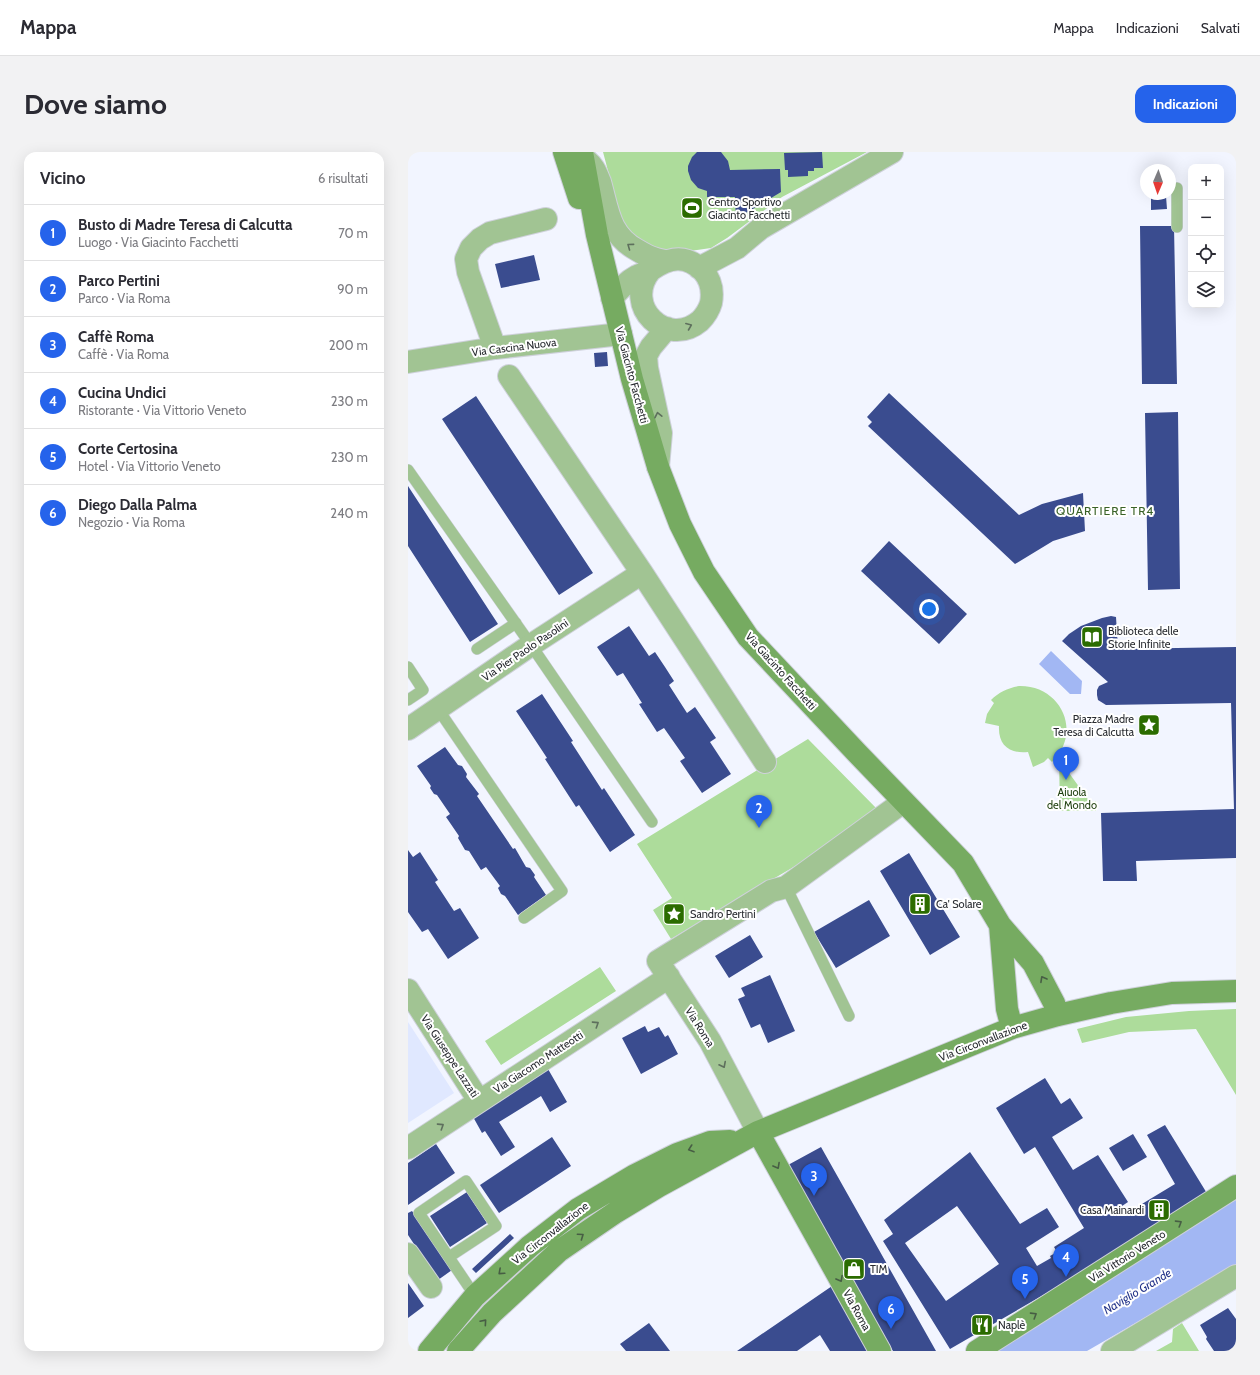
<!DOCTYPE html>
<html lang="it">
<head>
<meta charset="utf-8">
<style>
  body { margin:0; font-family:Cabin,sans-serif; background:#f2f2f3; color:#2b2b33 }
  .controls { position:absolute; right:12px; top:12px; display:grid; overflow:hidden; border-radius:8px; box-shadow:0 4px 16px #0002 }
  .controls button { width:36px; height:36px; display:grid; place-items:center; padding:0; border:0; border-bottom:1px solid #e1e1e2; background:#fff; color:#2b2b33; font:20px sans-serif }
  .compass { position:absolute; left:732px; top:12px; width:36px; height:36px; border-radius:50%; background:#fff; box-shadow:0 4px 16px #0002; rotate:182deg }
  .you { position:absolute; left:521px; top:457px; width:14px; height:14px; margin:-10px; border:3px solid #fff; border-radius:50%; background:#1a73e8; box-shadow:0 0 0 6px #1a73e833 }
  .badge { display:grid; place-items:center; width:26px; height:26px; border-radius:50%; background:#2563eb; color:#fff; font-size:13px; font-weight:700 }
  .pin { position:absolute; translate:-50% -33px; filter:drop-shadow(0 1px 2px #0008) }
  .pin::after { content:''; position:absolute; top:21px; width:14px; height:12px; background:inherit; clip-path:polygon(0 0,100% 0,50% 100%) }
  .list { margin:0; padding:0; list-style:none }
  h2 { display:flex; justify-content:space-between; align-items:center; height:52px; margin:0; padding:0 16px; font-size:17px }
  h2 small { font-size:13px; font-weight:400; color:#7c7c81 }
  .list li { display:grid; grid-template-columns:26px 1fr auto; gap:12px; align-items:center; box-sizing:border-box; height:56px; padding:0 16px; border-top:1px solid #e1e1e2 }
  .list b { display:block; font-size:15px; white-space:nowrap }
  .list p { margin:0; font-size:13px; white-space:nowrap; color:#7c7c81 }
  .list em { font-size:13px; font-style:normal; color:#7c7c81 }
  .icon { flex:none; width:22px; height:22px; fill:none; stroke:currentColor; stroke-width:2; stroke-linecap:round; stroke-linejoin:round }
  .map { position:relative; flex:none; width:828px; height:1199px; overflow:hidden; border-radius:12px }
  header { display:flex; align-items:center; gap:24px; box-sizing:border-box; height:56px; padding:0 20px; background:#fff; border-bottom:1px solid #e1e1e2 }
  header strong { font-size:19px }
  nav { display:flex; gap:22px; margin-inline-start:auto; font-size:14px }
  .intro { display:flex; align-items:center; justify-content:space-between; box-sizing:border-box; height:96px; padding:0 24px }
  h1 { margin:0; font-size:28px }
  .button { padding:10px 18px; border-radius:12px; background:#2563eb; color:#fff; font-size:14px; font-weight:700 }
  main { display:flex; gap:24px; padding:0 24px }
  aside { flex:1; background:#fff; border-radius:12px; box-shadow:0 4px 16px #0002 }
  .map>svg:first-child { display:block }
</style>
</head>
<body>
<header>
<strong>Mappa</strong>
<nav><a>Mappa</a><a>Indicazioni</a><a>Salvati</a></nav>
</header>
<div class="intro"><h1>Dove siamo</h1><a class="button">Indicazioni</a></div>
<main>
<aside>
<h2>Vicino<small>6 risultati</small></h2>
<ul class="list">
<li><span class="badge">1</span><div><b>Busto di Madre Teresa di Calcutta</b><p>Luogo · Via Giacinto Facchetti</p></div><em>70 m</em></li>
<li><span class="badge">2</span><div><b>Parco Pertini</b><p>Parco · Via Roma</p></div><em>90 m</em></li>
<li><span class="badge">3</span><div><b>Caffè Roma</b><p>Caffè · Via Roma</p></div><em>200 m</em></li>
<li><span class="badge">4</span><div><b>Cucina Undici</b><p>Ristorante · Via Vittorio Veneto</p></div><em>230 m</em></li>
<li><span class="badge">5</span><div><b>Corte Certosina</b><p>Hotel · Via Vittorio Veneto</p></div><em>230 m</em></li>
<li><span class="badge">6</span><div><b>Diego Dalla Palma</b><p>Negozio · Via Roma</p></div><em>240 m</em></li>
</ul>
</aside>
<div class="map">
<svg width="828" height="1199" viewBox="0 0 828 1199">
  <rect width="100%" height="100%" fill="#f2f5ff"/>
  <path fill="#e0e8ff" d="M 0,870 L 46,941 L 0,971 Z"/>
  <path fill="#addc9b" d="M 195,0 L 459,0 L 374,45 L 319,86 L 303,96 L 275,100 L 263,100 L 252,97 L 230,89 L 213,68 Z
    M 611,534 C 653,533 675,580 644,610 L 640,606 L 636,610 L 625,615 L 620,600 C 601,602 590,593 591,574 L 577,571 L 579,562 L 586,551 L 583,548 C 591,540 600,536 611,534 Z
    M 400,587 L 472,660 L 389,713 L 263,787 L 245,758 L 264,746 L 229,692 Z
    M 651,607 L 682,650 L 688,649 L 688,659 L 652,659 Z
    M 192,815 L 208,839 L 93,913 L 77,889 Z
    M 828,857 L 828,943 L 788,877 L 721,880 L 674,891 L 669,877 L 718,865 L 781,859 Z
    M 774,1171 L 791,1199 L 748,1199 L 764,1190 L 765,1177 Z"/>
  <path fill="#a2b7f3" d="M 643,499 L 674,529 L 673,542 L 662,542 L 631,512 Z
    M 828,1048 L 828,1113 L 679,1199 L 588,1199 L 807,1059 Z"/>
  <path fill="#3a4c8f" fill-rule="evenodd" d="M 289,0 L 313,0 L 320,9 L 322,18 L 372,17 L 373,40 L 328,67 L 327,45 L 299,45 L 299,39 L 290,36 L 283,28 L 280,19 L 280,14 L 284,5 Z
    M 414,0 L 415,16 L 406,16 L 406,19 L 400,19 L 400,24 L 380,25 L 380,18 L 377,18 L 376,1 Z
    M 743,44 L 758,44 L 759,57 L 743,58 Z
    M 732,74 L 766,74 L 769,232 L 734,232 Z
    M 126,103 L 132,128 L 93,136 L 87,112 Z
    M 199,200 L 200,214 L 187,215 L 186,201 Z
    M 481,241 L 611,363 L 634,352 L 675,341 L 677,379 L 645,389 L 607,412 L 460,274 L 464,270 L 459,265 Z
    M 68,244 L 185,421 L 151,443 L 34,267 Z
    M 770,260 L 772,437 L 740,438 L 737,261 Z
    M 0,334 L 90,472 L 62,490 L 0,394 Z
    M 481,389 L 559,462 L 531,492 L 453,419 Z
    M 703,464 L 708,465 L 710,497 L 828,495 L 828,706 L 728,709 L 729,729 L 695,729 L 693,661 L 826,657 L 823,551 L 698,553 L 690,548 L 689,543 L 689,538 L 691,534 L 700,530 L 654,489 L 661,482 L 673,474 L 694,466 Z
    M 221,474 L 241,504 L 247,500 L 257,515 L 266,529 L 261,533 L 279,561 L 287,555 L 308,586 L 302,590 L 323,622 L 294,641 L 272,609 L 277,606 L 256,576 L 249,580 L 231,552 L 234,551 L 215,521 L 209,524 L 189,495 Z
    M 134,542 L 165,589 L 163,590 L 194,638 L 196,636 L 227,683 L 202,700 L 171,653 L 168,655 L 137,607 L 139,606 L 108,559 Z
    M 37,595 L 50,613 L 54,614 L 59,622 L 58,625 L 71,642 L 69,644 L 105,697 L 107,696 L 118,715 L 122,716 L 127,723 L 126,725 L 138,743 L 110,763 L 97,744 L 93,742 L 90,736 L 92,734 L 78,715 L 73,718 L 61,699 L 57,698 L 50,686 L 51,684 L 38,665 L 42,662 L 29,643 L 26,642 L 22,636 L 23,634 L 9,614 Z
    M 0,698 L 5,705 L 12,700 L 30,728 L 27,730 L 46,759 L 52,756 L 71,786 L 40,807 L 20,777 L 14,780 L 0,760 Z
    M 501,701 L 552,785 L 522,803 L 472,719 Z
    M 461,748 L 482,784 L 428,816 L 406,780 Z
    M 342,783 L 355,805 L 321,826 L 307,804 Z
    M 362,823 L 387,879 L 360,891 L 352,872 L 343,876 L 330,847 L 337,844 L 333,836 Z
    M 237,874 L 240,880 L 251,875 L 257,885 L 260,883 L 270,902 L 233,922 L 214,886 Z
    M 140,917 L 159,950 L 142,960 L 133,944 L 91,970 L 107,995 L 93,1004 L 77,979 L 74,981 L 64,963 Z
    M 637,926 L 653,952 L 662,946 L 675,966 L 644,985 L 665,1018 L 690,1003 L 720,1050 L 714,1054 L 719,1061 L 767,1032 L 739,983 L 757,973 L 800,1043 L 644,1138 L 542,1197 L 475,1089 L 485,1082 L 476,1068 L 562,1000 L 612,1072 L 639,1056 L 651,1075 L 618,1096 L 629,1114 L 643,1106 L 642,1104 L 649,1100 L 646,1095 L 676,1076 L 627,995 L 616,1002 L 588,956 ZM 549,1054 L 591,1112 L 538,1149 L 497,1091 Z
    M 725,982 L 739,1005 L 715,1019 L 701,996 Z
    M 144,985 L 163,1014 L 91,1061 L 72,1033 Z
    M 28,992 L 47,1021 L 0,1053 L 0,1011 Z
    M 413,995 L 528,1199 L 485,1199 L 380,1013 Z
    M 59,1040 L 79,1071 L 42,1095 L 22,1064 Z
    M 4,1059 L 44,1118 L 30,1128 L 0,1083 L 0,1061 Z
    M 102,1082 L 106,1086 L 68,1121 L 64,1117 Z
    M 0,1131 L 16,1154 L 0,1166 Z
    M 427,1132 L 464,1199 L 422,1199 L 412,1183 L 389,1199 L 329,1199 Z
    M 820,1156 L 828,1167 L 828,1198 L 826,1199 L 806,1199 L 798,1187 L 799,1185 L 792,1173 Z
    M 241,1171 L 262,1199 L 218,1199 L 212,1192 Z"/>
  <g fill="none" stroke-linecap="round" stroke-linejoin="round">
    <g stroke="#ced1da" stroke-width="12">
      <path id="lane" d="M 769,75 L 769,36
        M 0,318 L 123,493 L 244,670
        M 69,497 L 108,471
        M 0,515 L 15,538 L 0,548
        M 30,557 L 154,739 L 116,766
        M 378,735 L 441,864
        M 41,1105 L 88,1074 L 58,1029 L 11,1061 C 30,1089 48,1116 67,1144"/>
    </g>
    <g stroke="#ced1da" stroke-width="24">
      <path id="street" d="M 175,6 C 185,12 188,20 192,30 C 200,58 201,83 229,98 C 239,104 245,107 257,109
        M 291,116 L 329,96 L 353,76 L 484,0
        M 204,146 C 212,137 218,130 229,124 C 233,122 239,121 243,118 C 261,105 278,102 295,119 C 303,128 305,140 303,151 C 301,158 297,164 292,169 C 259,197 214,154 242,119
        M 87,196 L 60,120 L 58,107 L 63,96 L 72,87 L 82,81 L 138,67
        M 0,210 L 87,196 L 213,182
        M 101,224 L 234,421 L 357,610
        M 250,315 L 253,281 L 239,216 L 238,204 L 243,195 L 259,176
        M 0,577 L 123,493 L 234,421
        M 0,838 L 71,949
        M 350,980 L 302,889 L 250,809 L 363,739 L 378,735 L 495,650
        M 0,996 L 261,825
        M 0,1102 L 23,1135
        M 704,1199 L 828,1124"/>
    </g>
    <g stroke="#ced1da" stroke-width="24">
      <path id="secondary" d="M 156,0 L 171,46
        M 174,0 L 189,83 L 224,227 L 250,315 L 272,372 L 296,420 L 340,485 L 449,601 L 555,711 L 592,773 L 625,811 L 646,851 L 650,863
        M 592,773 L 599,857 L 604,876
        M 350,980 L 472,1199
        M 21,1199 L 67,1144 L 122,1094 L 170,1057 L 227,1023 L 269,1002 L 302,990 L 322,989
        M 50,1199 L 84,1161 L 151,1099 L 208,1060 L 251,1034 L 350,980 L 604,876 L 650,863 L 703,851 L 764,841 L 828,839
        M 569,1199 L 828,1034"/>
    </g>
    <use href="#lane" stroke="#a1c493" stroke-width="11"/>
    <use href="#street" stroke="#a1c493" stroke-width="22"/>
    <use href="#secondary" stroke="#76ab61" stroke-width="22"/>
  </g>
  <defs><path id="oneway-chevron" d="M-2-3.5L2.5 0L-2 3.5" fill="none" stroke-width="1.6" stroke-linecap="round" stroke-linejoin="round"/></defs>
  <g stroke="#5e705d">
    <use href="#oneway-chevron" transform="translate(222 94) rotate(-144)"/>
    <use href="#oneway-chevron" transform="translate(281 174) rotate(-22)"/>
    <use href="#oneway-chevron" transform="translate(250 263) rotate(-102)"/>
    <use href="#oneway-chevron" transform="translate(188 872) rotate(-33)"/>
    <use href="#oneway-chevron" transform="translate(315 913) rotate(63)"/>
    <use href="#oneway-chevron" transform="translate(33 974) rotate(-33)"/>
  </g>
  <g stroke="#475e44">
    <use href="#oneway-chevron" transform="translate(635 827) rotate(-119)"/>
    <use href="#oneway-chevron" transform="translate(283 997) rotate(161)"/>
    <use href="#oneway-chevron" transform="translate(369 1014) rotate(61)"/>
    <use href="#oneway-chevron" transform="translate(771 1071) rotate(-32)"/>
    <use href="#oneway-chevron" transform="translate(173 1084) rotate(-35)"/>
    <use href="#oneway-chevron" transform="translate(93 1120) rotate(138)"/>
    <use href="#oneway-chevron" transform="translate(432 1127) rotate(61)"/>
    <use href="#oneway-chevron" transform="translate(626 1163) rotate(-32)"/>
    <use href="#oneway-chevron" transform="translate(76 1170) rotate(-49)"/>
  </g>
  <defs>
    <g id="stadium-square" transform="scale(1.15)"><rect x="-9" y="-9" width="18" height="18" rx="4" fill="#2b6c00" stroke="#fff"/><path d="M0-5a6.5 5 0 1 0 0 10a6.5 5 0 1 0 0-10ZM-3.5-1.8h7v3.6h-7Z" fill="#fff"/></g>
    <g id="library-square" transform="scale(1.15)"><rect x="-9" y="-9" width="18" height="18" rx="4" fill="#2b6c00" stroke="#fff"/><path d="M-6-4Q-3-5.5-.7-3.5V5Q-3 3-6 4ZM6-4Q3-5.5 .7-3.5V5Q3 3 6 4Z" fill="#fff"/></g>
    <g id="sight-square" transform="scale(1.15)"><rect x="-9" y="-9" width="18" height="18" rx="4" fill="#2b6c00" stroke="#fff"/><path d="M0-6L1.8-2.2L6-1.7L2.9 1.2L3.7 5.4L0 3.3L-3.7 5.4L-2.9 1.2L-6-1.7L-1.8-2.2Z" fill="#fff"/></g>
    <g id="building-square" transform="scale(1.15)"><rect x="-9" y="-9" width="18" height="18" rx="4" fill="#2b6c00" stroke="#fff"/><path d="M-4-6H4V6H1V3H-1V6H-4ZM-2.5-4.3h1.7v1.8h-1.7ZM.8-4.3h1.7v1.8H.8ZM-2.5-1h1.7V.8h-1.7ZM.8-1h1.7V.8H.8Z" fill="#fff"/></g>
    <g id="shop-square" transform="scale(1.15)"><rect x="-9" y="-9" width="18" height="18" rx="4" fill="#2b6c00" stroke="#fff"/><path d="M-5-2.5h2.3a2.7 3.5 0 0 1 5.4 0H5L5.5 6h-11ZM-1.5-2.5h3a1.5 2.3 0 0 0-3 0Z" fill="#fff"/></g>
    <g id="restaurant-square" transform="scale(1.15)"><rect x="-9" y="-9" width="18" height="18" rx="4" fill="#2b6c00" stroke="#fff"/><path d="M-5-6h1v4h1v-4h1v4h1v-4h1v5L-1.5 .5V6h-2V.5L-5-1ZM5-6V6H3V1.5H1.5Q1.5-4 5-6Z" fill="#fff"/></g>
  </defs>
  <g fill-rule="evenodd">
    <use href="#stadium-square" x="284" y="56"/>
    <use href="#library-square" x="684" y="485"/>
    <use href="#sight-square" x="741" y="573"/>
    <use href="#building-square" x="512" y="752"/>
    <use href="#sight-square" x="266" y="762"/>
    <use href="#building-square" x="751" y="1058"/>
    <use href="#shop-square" x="446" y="1117"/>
    <use href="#restaurant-square" x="574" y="1173"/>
  </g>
  <g text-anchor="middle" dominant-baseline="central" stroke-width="4" stroke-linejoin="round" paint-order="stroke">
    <g font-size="11" fill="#282b30" stroke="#fff" text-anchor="start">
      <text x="300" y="50">Centro Sportivo<tspan x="300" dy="13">Giacinto Facchetti</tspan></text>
      <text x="700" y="479">Biblioteca delle<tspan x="700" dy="13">Storie Infinite</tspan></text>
      <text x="726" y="567" text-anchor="end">Piazza Madre<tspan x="726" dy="13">Teresa di Calcutta</tspan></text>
      <text x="528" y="752">Ca' Solare</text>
      <text x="282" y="762">Sandro Pertini</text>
      <text x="736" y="1058" text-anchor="end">Casa Mainardi</text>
      <text x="462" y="1117">TIM</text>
      <text x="590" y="1173">Naplè</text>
    </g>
    <g font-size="11" fill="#282b30" stroke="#fff">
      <text transform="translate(106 195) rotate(-7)">Via Cascina Nuova</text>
      <text transform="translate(224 223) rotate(75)">Via Giacinto Facchetti</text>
      <text transform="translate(117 498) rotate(-34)">Via Pier Paolo Pasolini</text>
      <text transform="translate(373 519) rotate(48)">Via Giacinto Facchetti</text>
      <text transform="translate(292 875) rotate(58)">Via Roma</text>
      <text transform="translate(575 889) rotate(-21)">Via Circonvallazione</text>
      <text transform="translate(42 904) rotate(57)">Via Giuseppe Lazzati</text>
      <text transform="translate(130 910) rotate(-33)">Via Giacomo Matteotti</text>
      <text transform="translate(142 1081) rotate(-38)">Via Circonvallazione</text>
      <text transform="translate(719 1104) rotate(-32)">Via Vittorio Veneto</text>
      <text transform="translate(449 1158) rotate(61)">Via Roma</text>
    </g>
    <g font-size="11" fill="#1c3d0c" stroke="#fff">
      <text x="664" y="640">Aiuola<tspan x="664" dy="13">del Mondo</tspan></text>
    </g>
    <g font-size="12" letter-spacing="1" fill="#396227" stroke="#fff">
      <text x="697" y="358">QUARTIERE TR4</text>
    </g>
    <g font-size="12" font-style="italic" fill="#25358a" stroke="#fff">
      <text transform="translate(729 1139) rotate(-31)">Naviglio Grande</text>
    </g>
  </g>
</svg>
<div class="controls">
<button>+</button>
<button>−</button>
<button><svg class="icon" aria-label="locate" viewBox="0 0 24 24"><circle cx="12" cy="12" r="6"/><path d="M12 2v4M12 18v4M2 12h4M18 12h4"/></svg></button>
<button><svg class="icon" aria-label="layers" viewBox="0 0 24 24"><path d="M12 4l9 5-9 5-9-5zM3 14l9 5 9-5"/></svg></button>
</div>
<svg class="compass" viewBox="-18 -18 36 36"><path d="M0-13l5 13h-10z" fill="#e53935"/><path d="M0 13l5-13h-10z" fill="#7c7c81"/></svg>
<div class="you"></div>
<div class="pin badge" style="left:658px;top:628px">1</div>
<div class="pin badge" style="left:351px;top:676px">2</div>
<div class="pin badge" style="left:406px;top:1044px">3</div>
<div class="pin badge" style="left:658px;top:1125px">4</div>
<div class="pin badge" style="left:617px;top:1147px">5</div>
<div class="pin badge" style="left:483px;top:1177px">6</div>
</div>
</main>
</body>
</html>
